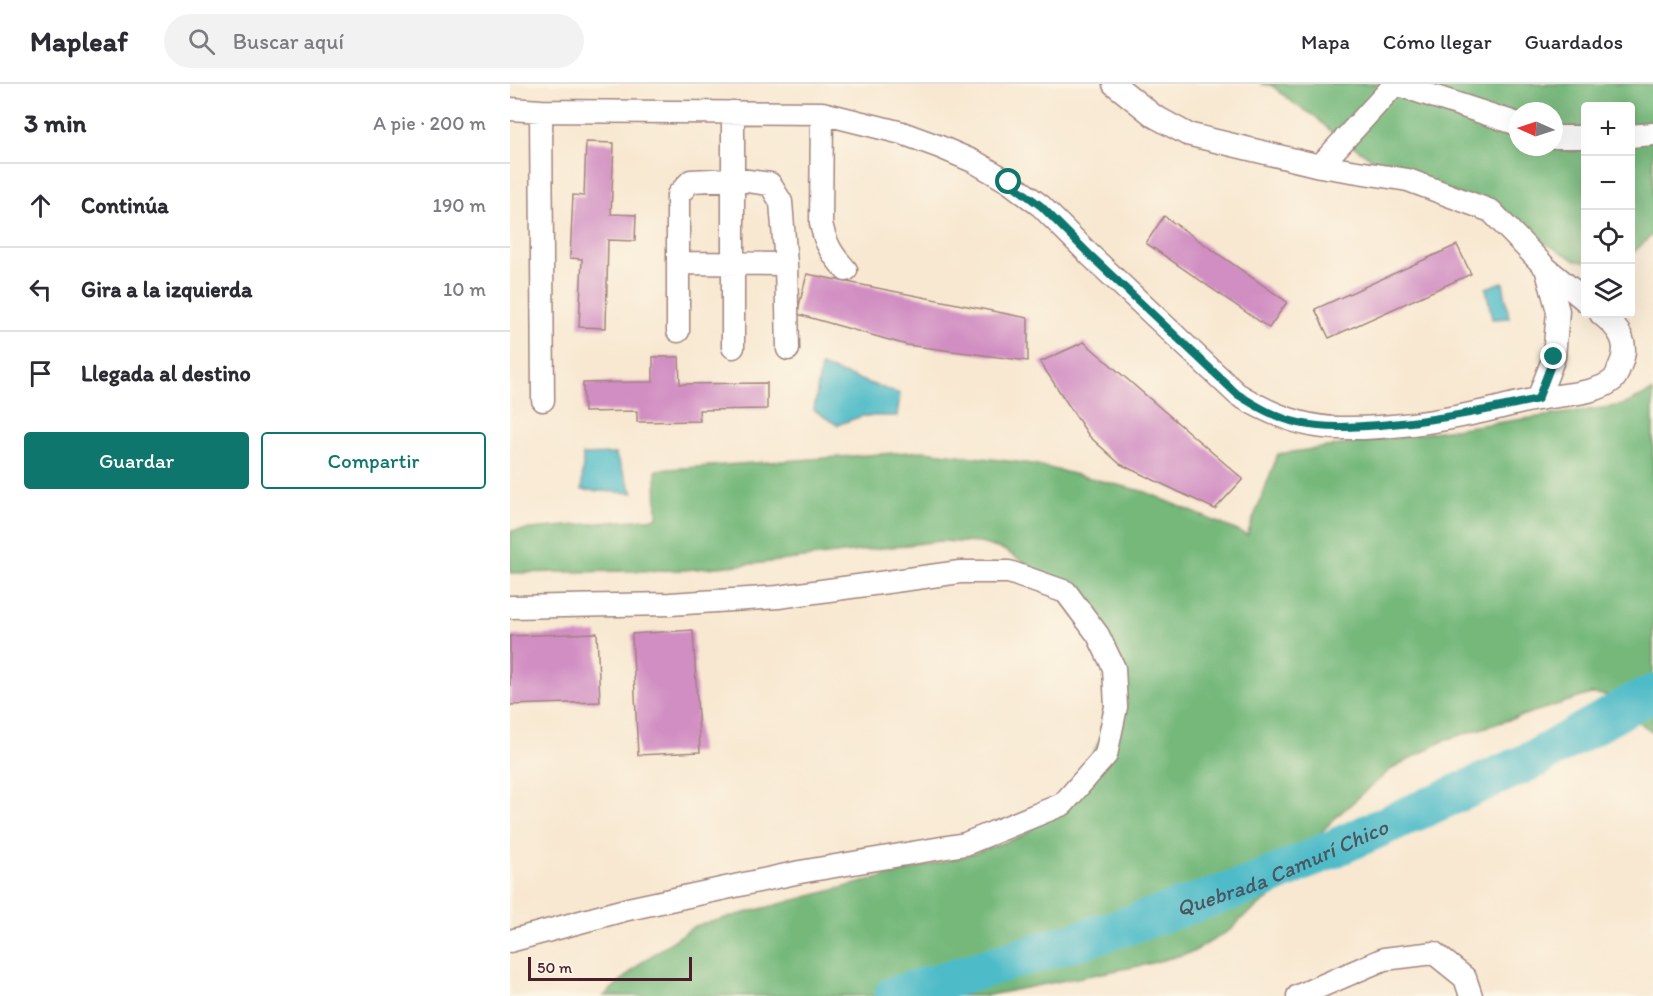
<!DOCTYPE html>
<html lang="es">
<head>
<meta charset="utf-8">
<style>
  body { margin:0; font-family:Itim,sans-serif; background:#f2f2f3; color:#2b2b33 }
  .controls { position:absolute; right:18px; top:18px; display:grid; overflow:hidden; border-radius:6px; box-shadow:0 6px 24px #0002 }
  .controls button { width:54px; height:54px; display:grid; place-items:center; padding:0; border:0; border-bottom:2px solid #e1e1e2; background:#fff; color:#2b2b33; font:30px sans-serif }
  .compass { position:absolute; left:999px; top:18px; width:54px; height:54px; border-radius:50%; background:#fff; box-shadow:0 6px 24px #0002; rotate:273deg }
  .scale { position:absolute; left:18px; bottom:15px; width:164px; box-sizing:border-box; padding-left:6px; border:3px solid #4a1f2b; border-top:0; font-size:16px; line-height:21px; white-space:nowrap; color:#4a1f2b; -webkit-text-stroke:4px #fcf5e5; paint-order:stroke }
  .stop { position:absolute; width:18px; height:18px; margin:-14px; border:4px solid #0f766e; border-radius:50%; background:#fff }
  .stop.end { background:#0f766e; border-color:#fff; box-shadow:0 2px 6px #0008 }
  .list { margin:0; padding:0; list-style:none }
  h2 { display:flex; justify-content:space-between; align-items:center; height:78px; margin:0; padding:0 24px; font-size:26px }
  h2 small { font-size:20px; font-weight:400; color:#7c7c81 }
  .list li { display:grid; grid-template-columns:39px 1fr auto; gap:18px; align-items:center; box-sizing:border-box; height:84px; padding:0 24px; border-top:2px solid #e1e1e2 }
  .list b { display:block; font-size:22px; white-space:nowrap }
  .list em { font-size:20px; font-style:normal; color:#7c7c81 }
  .actions { display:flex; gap:12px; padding:18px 24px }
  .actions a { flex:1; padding:14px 0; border:2px solid #0f766e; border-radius:6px; text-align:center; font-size:21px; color:#0f766e }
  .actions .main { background:#0f766e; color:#fff }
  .icon { flex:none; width:33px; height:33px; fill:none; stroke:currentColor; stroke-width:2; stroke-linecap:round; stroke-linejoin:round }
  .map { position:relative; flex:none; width:1143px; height:912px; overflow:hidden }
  header { display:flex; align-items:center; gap:36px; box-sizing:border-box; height:84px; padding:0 30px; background:#fff; border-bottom:2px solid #e1e1e2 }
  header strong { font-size:28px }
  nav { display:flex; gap:33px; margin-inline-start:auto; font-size:21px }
  .search { width:420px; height:54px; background:#f2f2f3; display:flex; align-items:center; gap:15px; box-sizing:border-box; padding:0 21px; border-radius:33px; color:#7c7c81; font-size:22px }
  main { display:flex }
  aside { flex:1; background:#fff }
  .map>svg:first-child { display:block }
</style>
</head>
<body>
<header>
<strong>Mapleaf</strong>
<div class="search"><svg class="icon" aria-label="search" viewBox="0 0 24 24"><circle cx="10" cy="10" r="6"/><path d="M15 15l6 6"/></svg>Buscar aquí</div>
<nav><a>Mapa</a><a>Cómo llegar</a><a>Guardados</a></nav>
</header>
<main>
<aside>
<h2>3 min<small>A pie · 200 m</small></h2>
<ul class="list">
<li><svg class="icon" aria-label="ahead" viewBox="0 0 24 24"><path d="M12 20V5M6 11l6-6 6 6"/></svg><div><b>Continúa</b></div><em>190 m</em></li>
<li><svg class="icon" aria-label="left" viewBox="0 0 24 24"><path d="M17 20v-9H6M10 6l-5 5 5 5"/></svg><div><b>Gira a la izquierda</b></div><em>10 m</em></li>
<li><svg class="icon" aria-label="arrive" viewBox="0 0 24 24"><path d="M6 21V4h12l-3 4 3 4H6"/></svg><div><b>Llegada al destino</b></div></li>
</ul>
<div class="actions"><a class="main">Guardar</a><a>Compartir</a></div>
</aside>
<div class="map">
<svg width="1143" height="912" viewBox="0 0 1143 912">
  <rect width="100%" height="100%" fill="#fcf5e5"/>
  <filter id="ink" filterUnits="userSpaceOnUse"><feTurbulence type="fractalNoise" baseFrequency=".0167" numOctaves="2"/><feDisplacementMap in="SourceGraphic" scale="12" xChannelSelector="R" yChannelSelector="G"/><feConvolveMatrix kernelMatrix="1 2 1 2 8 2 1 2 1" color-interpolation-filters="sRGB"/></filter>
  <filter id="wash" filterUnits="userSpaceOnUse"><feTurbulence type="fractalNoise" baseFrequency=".008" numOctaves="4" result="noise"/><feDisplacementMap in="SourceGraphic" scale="24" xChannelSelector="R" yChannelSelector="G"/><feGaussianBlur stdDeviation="1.35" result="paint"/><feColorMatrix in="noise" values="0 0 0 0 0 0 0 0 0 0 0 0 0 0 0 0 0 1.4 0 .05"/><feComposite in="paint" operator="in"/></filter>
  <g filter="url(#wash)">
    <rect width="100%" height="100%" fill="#f8e8d1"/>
    <path fill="#75b87a" stroke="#606c52" stroke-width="1.5" fill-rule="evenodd" d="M 750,0 L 1143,0 L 1143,150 L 1121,171 L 1120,22 L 1076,22 L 1075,178 L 1065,176 L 950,111 L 871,81 L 819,46 L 805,32 L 786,21 L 761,1 ZM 1008,27 L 1044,27 L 1044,63 L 1008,63 Z
      M 1143,307 L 1143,648 L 1110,625 L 1096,611 L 1081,610 L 935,656 L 880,686 L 826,733 L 797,763 L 787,776 L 783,789 L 772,805 L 732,834 L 722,845 L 683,868 L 634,881 L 474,912 L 94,912 L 132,878 L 185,842 L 458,771 L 512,752 L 555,722 L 591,654 L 600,581 L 533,490 L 494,466 L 470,459 L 430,457 L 252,479 L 174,486 L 0,489 L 0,447 L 147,434 L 146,386 L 413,367 L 523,380 L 636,408 L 737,451 L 768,370 L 1113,321 Z"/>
    <path fill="#4ebbc8" stroke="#4c6d7a" stroke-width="1.5" d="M 993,198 L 999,234 L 982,235 L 976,204 Z
      M 311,282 L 390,310 L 387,332 L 352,332 L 327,341 L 304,326 Z
      M 105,370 L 123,409 L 72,406 L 73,371 Z"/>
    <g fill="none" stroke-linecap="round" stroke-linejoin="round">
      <path stroke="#4ebbc8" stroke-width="39" id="s1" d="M 383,912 L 610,844 L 748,798 L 1023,676 L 1123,619 L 1143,610"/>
    </g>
    <g id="blocks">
      <path fill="#d18ec3" d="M 76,58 L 104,59 L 101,130 L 126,131 L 125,157 L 98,156 L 96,244 L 69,243 L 72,175 L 60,174 L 63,111 L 74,112 Z
        M 654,132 L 777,218 L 759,244 L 636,159 Z
        M 947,161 L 961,190 L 819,254 L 805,225 Z
        M 297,190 L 518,234 L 518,277 L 397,261 L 287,230 Z
        M 574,258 L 733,395 L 705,425 L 610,380 L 579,352 L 530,278 Z
        M 143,273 L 169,273 L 170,300 L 257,299 L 257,325 L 189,326 L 190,337 L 127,338 L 127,327 L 74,328 L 73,299 L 143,298 Z
        M 183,546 L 190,668 L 128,671 L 122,550 Z
        M 87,549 L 90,618 L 0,621 L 0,552 Z"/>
    </g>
  </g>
  <g filter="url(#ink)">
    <use href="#blocks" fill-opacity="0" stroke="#a1847e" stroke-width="1.5"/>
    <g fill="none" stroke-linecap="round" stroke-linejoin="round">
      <g stroke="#a1847e" stroke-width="25">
        <path id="minor" d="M 604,0 L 644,32 L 677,50 L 810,82 L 898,96 L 981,127 L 1036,184 L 1048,227 L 1044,273 L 1028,315
          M 886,0 L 1008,40
          M 0,25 L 31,27 L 312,29 L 392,49 L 430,63 L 465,78 L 499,98 L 531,122 L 581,172 L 727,310 C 758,329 792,344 829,344 C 875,345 926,338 970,328 C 990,324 1009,318 1028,315 C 1050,310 1085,311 1103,296 C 1106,293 1108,288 1109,284 C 1121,260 1110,245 1091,230
          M 31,27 L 33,316
          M 223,28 L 223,263
          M 312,29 L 311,139 C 315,159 322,171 336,186
          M 1120,52 L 1143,50
          M 1044,53 L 1076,53
          M 810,82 L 885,0
          M 168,179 L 276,180
          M 1036,184 L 1076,217
          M 168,247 L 168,111 L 181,97 L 223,95 L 260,100 L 271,118 L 276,180 L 278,265
          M 0,523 L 160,520 L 268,513 L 450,488 L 499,488 L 556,508 L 588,551 L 604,584 L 606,623 L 596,671 L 553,720 L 455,760 L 290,788 L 118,825 L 0,857
          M 788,912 L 874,875 L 924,869 L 955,894 L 961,912"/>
      </g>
      <use href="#minor" stroke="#fff" stroke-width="22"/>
    </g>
  </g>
  <g fill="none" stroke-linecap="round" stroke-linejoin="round" filter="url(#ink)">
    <path stroke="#0f766e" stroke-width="8" d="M 499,98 L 531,122 L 581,172 L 727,310 C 746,322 766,334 789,339 C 816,345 843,343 870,341 C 924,337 975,327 1028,315 L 1044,273"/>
  </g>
  <g text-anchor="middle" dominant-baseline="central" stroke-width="6" stroke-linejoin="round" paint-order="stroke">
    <g font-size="22" font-style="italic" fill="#4b5662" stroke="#fcf5e5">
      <text stroke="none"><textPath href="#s1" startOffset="410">Quebrada Camurí Chico</textPath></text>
    </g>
  </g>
</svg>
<div class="controls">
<button>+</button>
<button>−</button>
<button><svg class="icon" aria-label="locate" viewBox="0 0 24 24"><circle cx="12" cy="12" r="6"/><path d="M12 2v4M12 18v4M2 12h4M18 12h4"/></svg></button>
<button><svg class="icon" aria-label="layers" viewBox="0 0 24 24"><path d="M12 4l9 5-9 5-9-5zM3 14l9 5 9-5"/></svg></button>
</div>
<svg class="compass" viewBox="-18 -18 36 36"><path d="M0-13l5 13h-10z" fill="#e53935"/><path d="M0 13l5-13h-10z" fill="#7c7c81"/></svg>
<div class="scale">50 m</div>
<div class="stop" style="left:499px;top:98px"></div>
<div class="stop end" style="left:1044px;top:273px"></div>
</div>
</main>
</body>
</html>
